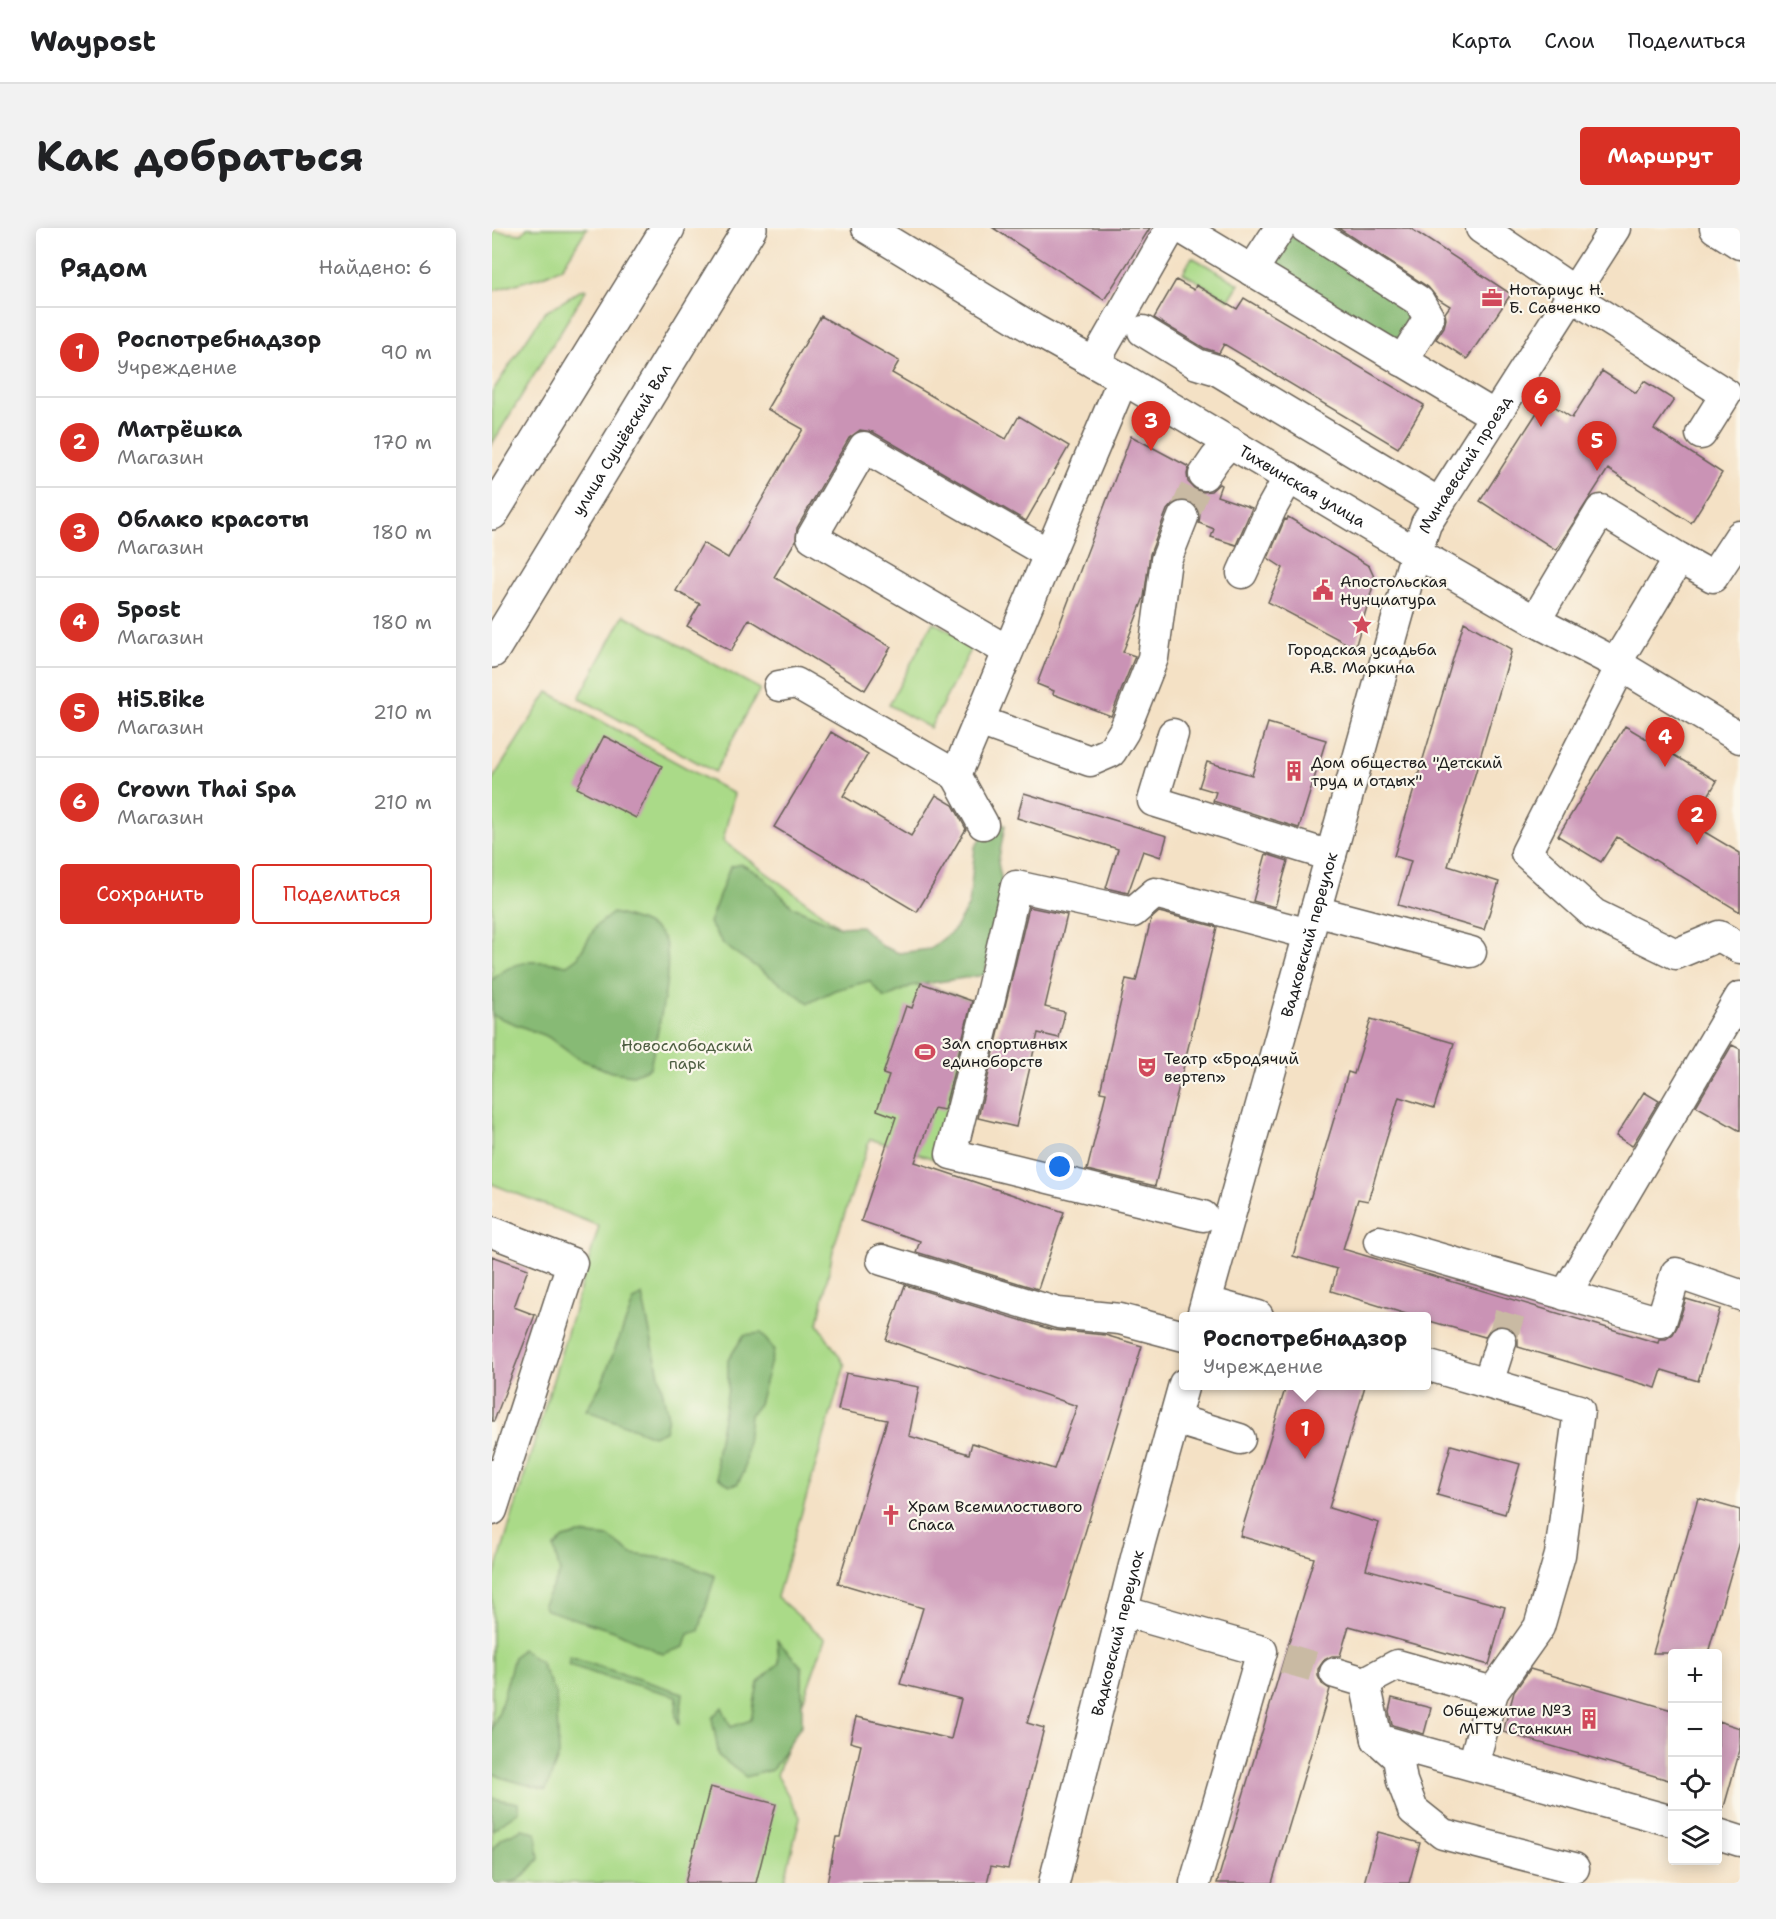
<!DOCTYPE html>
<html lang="ru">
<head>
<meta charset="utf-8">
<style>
  body { margin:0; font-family:"Shantell Sans",sans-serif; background:#f2f2f2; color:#202124 }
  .controls { position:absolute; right:18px; bottom:18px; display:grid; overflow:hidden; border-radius:6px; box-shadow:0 3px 15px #0003 }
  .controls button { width:54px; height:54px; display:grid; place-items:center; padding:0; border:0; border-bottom:2px solid #e0e0e0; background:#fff; color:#202124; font:30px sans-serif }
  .you { position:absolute; left:568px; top:939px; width:21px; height:21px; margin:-15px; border:4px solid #fff; border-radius:50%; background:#1a73e8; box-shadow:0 0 0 9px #1a73e833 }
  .badge { display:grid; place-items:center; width:39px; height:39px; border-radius:50%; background:#d93025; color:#fff; font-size:20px; font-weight:700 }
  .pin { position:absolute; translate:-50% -50px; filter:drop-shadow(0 2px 3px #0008) }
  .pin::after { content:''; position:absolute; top:32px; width:21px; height:18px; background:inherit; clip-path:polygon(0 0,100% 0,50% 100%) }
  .popup { position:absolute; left:687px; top:1084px; width:252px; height:78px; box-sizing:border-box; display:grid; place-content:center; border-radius:6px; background:#fff; filter:drop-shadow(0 2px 4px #0005); font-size:20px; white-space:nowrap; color:#757577 }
  .popup b { font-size:22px; color:#202124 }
  .popup::after { content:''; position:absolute; left:50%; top:100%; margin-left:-12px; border:12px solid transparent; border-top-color:#fff }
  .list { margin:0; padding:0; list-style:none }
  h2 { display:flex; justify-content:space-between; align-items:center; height:78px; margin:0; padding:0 24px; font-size:26px }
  h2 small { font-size:20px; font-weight:400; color:#757577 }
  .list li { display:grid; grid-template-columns:39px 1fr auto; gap:18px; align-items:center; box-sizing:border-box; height:90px; padding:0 24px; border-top:2px solid #e0e0e0 }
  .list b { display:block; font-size:22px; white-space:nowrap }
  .list p { margin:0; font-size:20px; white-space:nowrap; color:#757577 }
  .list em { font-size:20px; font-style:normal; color:#757577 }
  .actions { display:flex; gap:12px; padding:18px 24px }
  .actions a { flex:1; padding:14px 0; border:2px solid #d93025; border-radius:6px; text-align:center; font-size:21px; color:#d93025 }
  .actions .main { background:#d93025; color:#fff }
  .icon { flex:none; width:33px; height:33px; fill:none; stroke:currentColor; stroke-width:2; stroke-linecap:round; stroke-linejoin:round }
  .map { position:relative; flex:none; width:1248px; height:1655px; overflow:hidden; border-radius:6px }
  header { display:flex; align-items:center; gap:36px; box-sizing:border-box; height:84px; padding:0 30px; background:#fff; border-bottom:2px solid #e0e0e0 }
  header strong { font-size:28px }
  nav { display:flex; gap:33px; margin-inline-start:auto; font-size:21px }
  .intro { display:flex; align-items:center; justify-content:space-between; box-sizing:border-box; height:144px; padding:0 36px }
  h1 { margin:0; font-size:42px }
  .button { padding:15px 27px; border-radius:6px; background:#d93025; color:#fff; font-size:21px; font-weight:700 }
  main { display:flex; gap:36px; padding:0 36px }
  aside { flex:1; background:#fff; border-radius:6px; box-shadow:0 3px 15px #0003 }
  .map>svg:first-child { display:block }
</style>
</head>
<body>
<header>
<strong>Waypost</strong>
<nav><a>Карта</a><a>Слои</a><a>Поделиться</a></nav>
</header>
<div class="intro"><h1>Как добраться</h1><a class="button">Маршрут</a></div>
<main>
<aside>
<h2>Рядом<small>Найдено: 6</small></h2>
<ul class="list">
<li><span class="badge">1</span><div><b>Роспотребнадзор</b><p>Учреждение</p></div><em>90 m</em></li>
<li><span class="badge">2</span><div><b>Матрёшка</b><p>Магазин</p></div><em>170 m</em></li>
<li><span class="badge">3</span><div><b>Облако красоты</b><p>Магазин</p></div><em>180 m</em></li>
<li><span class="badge">4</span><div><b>5post</b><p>Магазин</p></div><em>180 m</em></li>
<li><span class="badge">5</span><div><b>Hi5.Bike</b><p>Магазин</p></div><em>210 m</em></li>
<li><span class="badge">6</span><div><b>Crown Thai Spa</b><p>Магазин</p></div><em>210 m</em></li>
</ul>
<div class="actions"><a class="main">Сохранить</a><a>Поделиться</a></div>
</aside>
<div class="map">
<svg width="1248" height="1655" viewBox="0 0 1248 1655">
  <rect width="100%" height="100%" fill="#fbf7ec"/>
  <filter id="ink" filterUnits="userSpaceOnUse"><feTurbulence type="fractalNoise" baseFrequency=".0167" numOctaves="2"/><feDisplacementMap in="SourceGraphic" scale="12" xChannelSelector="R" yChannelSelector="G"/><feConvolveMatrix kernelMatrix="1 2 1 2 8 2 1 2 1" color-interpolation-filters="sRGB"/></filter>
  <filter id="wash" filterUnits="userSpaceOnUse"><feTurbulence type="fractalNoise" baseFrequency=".008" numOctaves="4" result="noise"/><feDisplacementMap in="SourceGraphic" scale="24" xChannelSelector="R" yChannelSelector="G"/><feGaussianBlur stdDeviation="1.35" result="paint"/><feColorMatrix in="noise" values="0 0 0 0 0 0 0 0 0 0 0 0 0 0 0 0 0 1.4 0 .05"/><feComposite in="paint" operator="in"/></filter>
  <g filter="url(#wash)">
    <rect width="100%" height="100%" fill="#f4e1c5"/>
    <path fill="#aada88" stroke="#637b52" stroke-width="1.5" d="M 35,0 L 95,0 L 70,40 L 51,48 L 0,63 L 0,3 L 30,6 Z
      M 700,29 L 747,56 L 737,72 L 691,45 Z
      M 91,61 L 94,62 L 0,216 L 0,164 L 52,85 Z
      M 132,387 L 268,461 L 223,544 L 87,470 Z
      M 441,394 L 482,416 L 438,500 L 397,477 Z
      M 56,464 L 242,566 L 231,613 L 407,742 L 429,755 L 480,773 L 490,782 L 452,934 L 378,911 L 342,1018 L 326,1096 L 353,1137 L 285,1369 L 333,1411 L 285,1547 L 308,1589 L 292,1655 L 0,1655 L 0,1356 L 107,998 L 0,956 L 0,552 Z"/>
    <path fill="#87ba74" stroke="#526b48" stroke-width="1.5" d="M 800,8 L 924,83 L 902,121 L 779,45 L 784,24 Z
      M 500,594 L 513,597 L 506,635 L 513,669 L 492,747 L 419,758 L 393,770 L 377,753 L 343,762 L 317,775 L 232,717 L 217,695 L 238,639 L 249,636 L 269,647 L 301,679 L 348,699 L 369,698 L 390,718 L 407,725 L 438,721 L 462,702 L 477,677 L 483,619 Z
      M 121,685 C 136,689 160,695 170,708 C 186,729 163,813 158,840 L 141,847 L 119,844 L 85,830 L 56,809 L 0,787 L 0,752 C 23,730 45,732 75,737 L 86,729 L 104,698 Z
      M 150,1067 L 176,1189 L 173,1203 L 161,1208 L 94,1182 L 109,1157 L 142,1072 Z
      M 269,1105 L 282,1122 L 267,1176 L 258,1187 L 252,1244 L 245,1256 L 238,1257 L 226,1250 L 224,1228 L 236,1161 L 236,1132 L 252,1107 Z
      M 87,1306 L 117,1309 L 140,1326 L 184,1332 L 223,1348 L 207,1403 L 196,1406 L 192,1419 L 171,1426 L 122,1403 L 54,1382 L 51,1376 L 68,1345 L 62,1320 L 72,1310 Z
      M 285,1412 L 310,1439 L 310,1496 L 280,1542 L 254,1549 L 227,1528 L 220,1490 L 230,1479 L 239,1499 L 259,1492 L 266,1455 L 287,1435 Z
      M 30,1421 L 48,1434 L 64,1467 L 67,1527 L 54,1562 L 11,1550 L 0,1545 L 0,1500 L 7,1484 L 22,1429 Z
      M 77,1429 L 191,1465 L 187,1497 L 184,1488 L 185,1468 L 110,1448 L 77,1437 Z
      M 0,1570 L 26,1575 L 27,1583 L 0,1602 Z
      M 30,1601 L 44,1604 L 47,1631 C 28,1653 30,1655 0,1655 L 0,1622 L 10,1610 Z"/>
    <g id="blocks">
      <path fill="#ca93b5" d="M 501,0 L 658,0 L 612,72 Z
        M 846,0 L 918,0 L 1019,66 L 975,131 L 944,111 L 952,99 L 954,91 L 953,85 L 958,78 L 945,70 L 936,59 Z
        M 684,52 L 702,62 L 704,57 L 745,81 L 752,70 L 932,177 L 906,220 L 732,116 L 727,125 L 712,120 L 662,90 Z
        M 329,88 L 407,133 L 400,145 L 514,211 L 527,188 L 577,218 L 534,293 L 381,204 L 368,202 L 357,210 L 305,300 L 304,312 L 282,349 L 399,419 L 373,462 L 257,391 L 239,423 L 195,398 L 208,376 L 184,363 L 211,315 L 236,330 L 311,201 L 275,181 Z
        M 1110,143 L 1144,165 L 1152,153 L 1182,172 L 1162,201 L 1230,245 L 1199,295 L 1116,241 L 1064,322 L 988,273 L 1053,172 L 1080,190 Z
        M 639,208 L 697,239 L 695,246 L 696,254 L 703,261 L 710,264 L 719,263 L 727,256 L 729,257 L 725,268 L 760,280 L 744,317 L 719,309 L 722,301 L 707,295 L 708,286 L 705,279 L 698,273 L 688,272 L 681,275 L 675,282 L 658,326 L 652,369 L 631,424 L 643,428 L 619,488 L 561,466 L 562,463 L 545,456 Z
        M 796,289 L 877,338 L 883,351 L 863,420 L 776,374 L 791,340 L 776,330 L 793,291 L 795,292 Z
        M 972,394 L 1020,421 L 956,638 L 1007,654 L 992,702 L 906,677 L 919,633 L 902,628 Z
        M 776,495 L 834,512 L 807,600 L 721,573 L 724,564 L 707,559 L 715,534 L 760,547 Z
        M 1133,498 L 1225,553 L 1199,596 L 1248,625 L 1248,684 L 1125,609 L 1109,634 L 1066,608 Z
        M 339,504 L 376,526 L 351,568 L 419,608 L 444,567 L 461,577 L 474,601 L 425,684 L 282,599 Z
        M 112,508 L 170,538 L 144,590 L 85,560 Z
        M 532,565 L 675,608 L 669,629 L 651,623 L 636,665 L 614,660 L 626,621 L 525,590 Z
        M 774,626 L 796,633 L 783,679 L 761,673 Z
        M 537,679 L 575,687 L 553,779 L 573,784 L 567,810 L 546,805 L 524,899 L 486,890 Z
        M 667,684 L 725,699 L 663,958 L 595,942 L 614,865 L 608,864 L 634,751 L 644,753 L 659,691 Z
        M 429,755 L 480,773 L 452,882 L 442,880 L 423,934 L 572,984 L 546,1061 L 424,1024 L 428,1013 L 369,993 L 404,889 L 385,882 L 397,848 L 391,846 L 414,778 L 420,780 Z
        M 879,791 L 962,815 L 942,880 L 907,869 L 876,973 L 866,971 L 851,1021 L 1166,1115 L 1167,1111 L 1174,1111 L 1181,1106 L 1185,1099 L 1194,1071 L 1228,1081 L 1206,1153 L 1170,1142 L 1164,1160 L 1026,1119 L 1026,1111 L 1022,1103 L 1014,1097 L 1006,1097 L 998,1101 L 993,1109 L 934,1092 L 934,1089 L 924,1089 L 839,1063 L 845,1041 L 801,1028 L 856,844 L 862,846 Z
        M 1240,817 L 1248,821 L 1248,903 L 1204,878 Z
        M 1152,864 L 1167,873 L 1140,918 L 1124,908 Z
        M 0,1028 L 36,1041 L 22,1079 L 43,1087 L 2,1193 L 0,1193 Z
        M 413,1057 L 561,1102 L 613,1107 L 650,1118 L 535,1495 L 552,1500 L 516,1641 L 499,1638 L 495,1655 L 335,1655 L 344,1609 L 348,1609 L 369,1517 L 358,1514 L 364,1489 L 459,1511 L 469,1471 L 408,1456 L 431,1380 L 346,1355 L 395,1192 L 346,1182 L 354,1145 L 427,1159 L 417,1208 L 477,1226 L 480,1215 L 562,1241 L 585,1178 L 394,1112 Z
        M 794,1158 L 873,1158 L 837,1280 L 887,1295 L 874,1341 L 1013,1379 L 997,1437 L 857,1398 L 848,1428 L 840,1428 L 832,1432 L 826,1441 L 826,1448 L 830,1456 L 838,1461 L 780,1655 L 725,1655 L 822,1330 L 748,1308 Z
        M 959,1217 L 1028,1236 L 1013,1286 L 945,1267 Z
        M 1206,1270 L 1248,1282 L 1248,1314 L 1216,1425 L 1161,1425 Z
        M 1038,1441 L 1180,1482 L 1180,1553 L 1011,1504 L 1022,1464 Z
        M 900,1470 L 939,1480 L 932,1506 L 900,1497 L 897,1483 Z
        M 1226,1493 L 1248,1500 L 1248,1522 L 1232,1579 L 1226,1578 Z
        M 218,1559 L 284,1576 L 264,1655 L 193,1655 Z
        M 886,1604 L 928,1615 L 917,1655 L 872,1655 Z"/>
    </g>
  </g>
  <g filter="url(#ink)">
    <use href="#blocks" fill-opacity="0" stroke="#686157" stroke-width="1.5"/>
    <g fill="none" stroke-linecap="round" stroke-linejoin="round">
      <path stroke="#c9baa3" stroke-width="30" stroke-dasharray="30 15" stroke-linecap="butt" d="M 691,289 L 703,261 L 712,247
        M 1009,1114 L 1022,1072
        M 792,1430 L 843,1445"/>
      <g stroke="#686157" stroke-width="33">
        <g id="minor">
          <path id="s1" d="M 375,0 L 543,102 L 631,151 L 878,298 L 1043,393 L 1124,435 L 1248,510"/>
          <path d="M 689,0 L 1003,188"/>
          <path d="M 814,0 L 927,73 L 937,90 L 910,133"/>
          <path d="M 989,0 L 1083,64"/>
          <path d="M 1223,0 L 1248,16"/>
          <path d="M 760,43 L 788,0"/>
          <path d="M 1080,68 L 1234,166 L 1209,206"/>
          <path d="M 651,103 L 705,136 L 725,142 L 947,275"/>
          <path d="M 602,135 L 679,0"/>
          <path d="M 712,247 L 723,231 L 738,214"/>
          <path d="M 1187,330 L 1221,349 L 1248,308"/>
          <path d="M 750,345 L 779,281 L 797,249"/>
          <path d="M 1043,393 L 1109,282 L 1187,330 L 1124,435"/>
          <path d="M 516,423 L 320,309 L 372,219 L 557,326"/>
          <path d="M 1129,438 L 1034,625 L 1102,686 L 1184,726 L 1227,708 L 1248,720"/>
          <path d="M 287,458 L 304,455 L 464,547"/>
          <path d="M 487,493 L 598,533 L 619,524 L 632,503 L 661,430 L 674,332 L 691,289"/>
          <path d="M 681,506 L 661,573 L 839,628"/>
          <path d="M 491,596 L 464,547 L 631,151"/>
          <path d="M 823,683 L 979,724"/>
          <path d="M 711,988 L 459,926 L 498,770 L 524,658 L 641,684 L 663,665 L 817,706"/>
          <path d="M 0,1004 L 80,1035 L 10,1251"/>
          <path d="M 887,1013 L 1169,1094 L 1184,1045 L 1248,1067"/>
          <path d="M 390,1032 L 566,1085 L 628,1091 L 692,1108"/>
          <path d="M 1073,1067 L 1248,769"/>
          <path d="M 715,1074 L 766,1088"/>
          <path id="s2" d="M 710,1088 L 919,341 L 934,296 L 1123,0"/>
          <path d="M 996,1155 L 1009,1114"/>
          <path d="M 682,1191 L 748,1211"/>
          <path d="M 0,1247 L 10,1251 L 0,1282"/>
          <path d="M 630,1383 L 770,1423 L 703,1655"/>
          <path d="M 843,1445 L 873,1454 L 885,1511 L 1180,1593"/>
          <path d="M 873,1454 L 905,1437 L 1001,1464 L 1047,1399 L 1068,1327 L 1087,1182 L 934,1137"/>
          <path d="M 885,1511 L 906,1530 L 910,1553 L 921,1582 L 951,1606 L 1082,1640"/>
          <path d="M 981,1537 L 1001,1464"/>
          <path d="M 1226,1606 L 1248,1613"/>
          <path id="s3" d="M 562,1655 L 648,1314 L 692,1156"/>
        </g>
      </g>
      <g stroke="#686157" stroke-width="36">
        <g id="major">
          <path d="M 0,285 L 176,0"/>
          <path id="s4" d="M 0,423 L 258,0"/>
        </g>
      </g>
      <use href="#minor" stroke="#fff" stroke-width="30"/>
      <use href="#major" stroke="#fff" stroke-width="33"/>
    </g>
  </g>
  <defs>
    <g id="office-bare" transform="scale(1.62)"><path d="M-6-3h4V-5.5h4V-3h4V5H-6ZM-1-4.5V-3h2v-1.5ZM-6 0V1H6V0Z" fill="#d1495b" stroke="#fbf7ec" stroke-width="2.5" paint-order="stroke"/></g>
    <g id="civic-bare" transform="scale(1.62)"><path d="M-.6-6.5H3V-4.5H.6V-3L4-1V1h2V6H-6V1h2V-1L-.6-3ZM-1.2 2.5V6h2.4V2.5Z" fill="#d1495b" stroke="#fbf7ec" stroke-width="2.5" paint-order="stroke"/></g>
    <g id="sight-bare" transform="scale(1.62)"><path d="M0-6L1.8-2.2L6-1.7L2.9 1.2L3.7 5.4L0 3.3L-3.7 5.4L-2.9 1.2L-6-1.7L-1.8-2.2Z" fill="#d1495b" stroke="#fbf7ec" stroke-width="2.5" paint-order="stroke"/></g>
    <g id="building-bare" transform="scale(1.62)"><path d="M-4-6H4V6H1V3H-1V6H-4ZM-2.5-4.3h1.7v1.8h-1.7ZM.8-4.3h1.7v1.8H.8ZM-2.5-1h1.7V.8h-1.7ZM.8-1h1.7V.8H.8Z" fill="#d1495b" stroke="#fbf7ec" stroke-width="2.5" paint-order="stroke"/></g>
    <g id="stadium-bare" transform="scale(1.62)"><path d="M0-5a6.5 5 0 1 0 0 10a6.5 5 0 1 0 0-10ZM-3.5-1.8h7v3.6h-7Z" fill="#d1495b" stroke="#fbf7ec" stroke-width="2.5" paint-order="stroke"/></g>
    <g id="theatre-bare" transform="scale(1.62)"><path d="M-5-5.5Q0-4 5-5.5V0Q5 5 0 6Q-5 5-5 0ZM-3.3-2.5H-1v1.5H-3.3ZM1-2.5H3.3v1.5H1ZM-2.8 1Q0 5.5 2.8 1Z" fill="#d1495b" stroke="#fbf7ec" stroke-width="2.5" paint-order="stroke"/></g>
    <g id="church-bare" transform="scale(1.62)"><path d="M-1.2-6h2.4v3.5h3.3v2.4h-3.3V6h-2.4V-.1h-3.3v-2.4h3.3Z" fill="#d1495b" stroke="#fbf7ec" stroke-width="2.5" paint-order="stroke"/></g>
  </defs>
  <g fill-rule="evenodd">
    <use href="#office-bare" x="1000" y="70"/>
    <use href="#civic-bare" x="831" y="362"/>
    <use href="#sight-bare" x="870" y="397"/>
    <use href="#building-bare" x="802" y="543"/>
    <use href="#stadium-bare" x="433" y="824"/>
    <use href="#theatre-bare" x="655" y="839"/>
    <use href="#church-bare" x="399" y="1287"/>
    <use href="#building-bare" x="1097" y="1491"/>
  </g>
  <g text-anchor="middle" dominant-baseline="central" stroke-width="4.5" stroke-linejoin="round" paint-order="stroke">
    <g font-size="16" fill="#1c1c1c" stroke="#fbf7ec" text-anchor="start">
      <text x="1017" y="61">Нотариус Н.<tspan x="1017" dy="18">Б. Савченко</tspan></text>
      <text x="848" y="353">Апостольская<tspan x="848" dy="18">Нунциатура</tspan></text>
      <text x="870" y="421" text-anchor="middle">Городская усадьба<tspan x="870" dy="18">А.В. Маркина</tspan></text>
      <text x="819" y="534">Дом общества "Детский<tspan x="819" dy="18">труд и отдых"</tspan></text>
      <text x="450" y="815">Зал спортивных<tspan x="450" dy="18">единоборств</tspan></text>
      <text x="672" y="830">Театр «Бродячий<tspan x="672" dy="18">вертеп»</tspan></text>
      <text x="416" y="1278">Храм Всемилостивого<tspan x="416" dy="18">Спаса</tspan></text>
      <text x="1080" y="1482" text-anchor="end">Общежитие №3<tspan x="1080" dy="18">МГТУ Станкин</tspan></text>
    </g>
    <g font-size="16" fill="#1c1c1c" stroke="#fbf7ec">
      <text stroke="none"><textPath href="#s4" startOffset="248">улица Сущёвский Вал</textPath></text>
      <text stroke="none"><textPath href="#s2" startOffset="894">Минаевский проезд</textPath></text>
      <text stroke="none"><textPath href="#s1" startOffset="506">Тихвинская улица</textPath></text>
      <text stroke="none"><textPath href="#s2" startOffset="396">Вадковский переулок</textPath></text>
      <text stroke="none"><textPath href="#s3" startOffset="258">Вадковский переулок</textPath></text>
    </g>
    <g font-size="16" fill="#4e5e42" stroke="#fbf7ec">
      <text x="195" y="817">Новослободский<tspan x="195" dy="18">парк</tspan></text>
    </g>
  </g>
</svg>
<div class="controls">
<button>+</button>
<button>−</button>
<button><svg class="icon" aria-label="locate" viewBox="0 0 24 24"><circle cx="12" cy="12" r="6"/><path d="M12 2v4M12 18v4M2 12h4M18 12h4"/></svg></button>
<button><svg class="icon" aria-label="layers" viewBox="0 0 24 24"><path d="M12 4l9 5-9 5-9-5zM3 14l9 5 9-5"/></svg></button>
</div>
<div class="you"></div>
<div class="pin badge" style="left:813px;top:1231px">1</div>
<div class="popup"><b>Роспотребнадзор</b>Учреждение</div>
<div class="pin badge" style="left:1205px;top:617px">2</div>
<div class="pin badge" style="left:659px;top:223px">3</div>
<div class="pin badge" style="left:1173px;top:539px">4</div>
<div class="pin badge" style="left:1105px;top:243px">5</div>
<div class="pin badge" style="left:1049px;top:199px">6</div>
</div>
</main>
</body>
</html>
